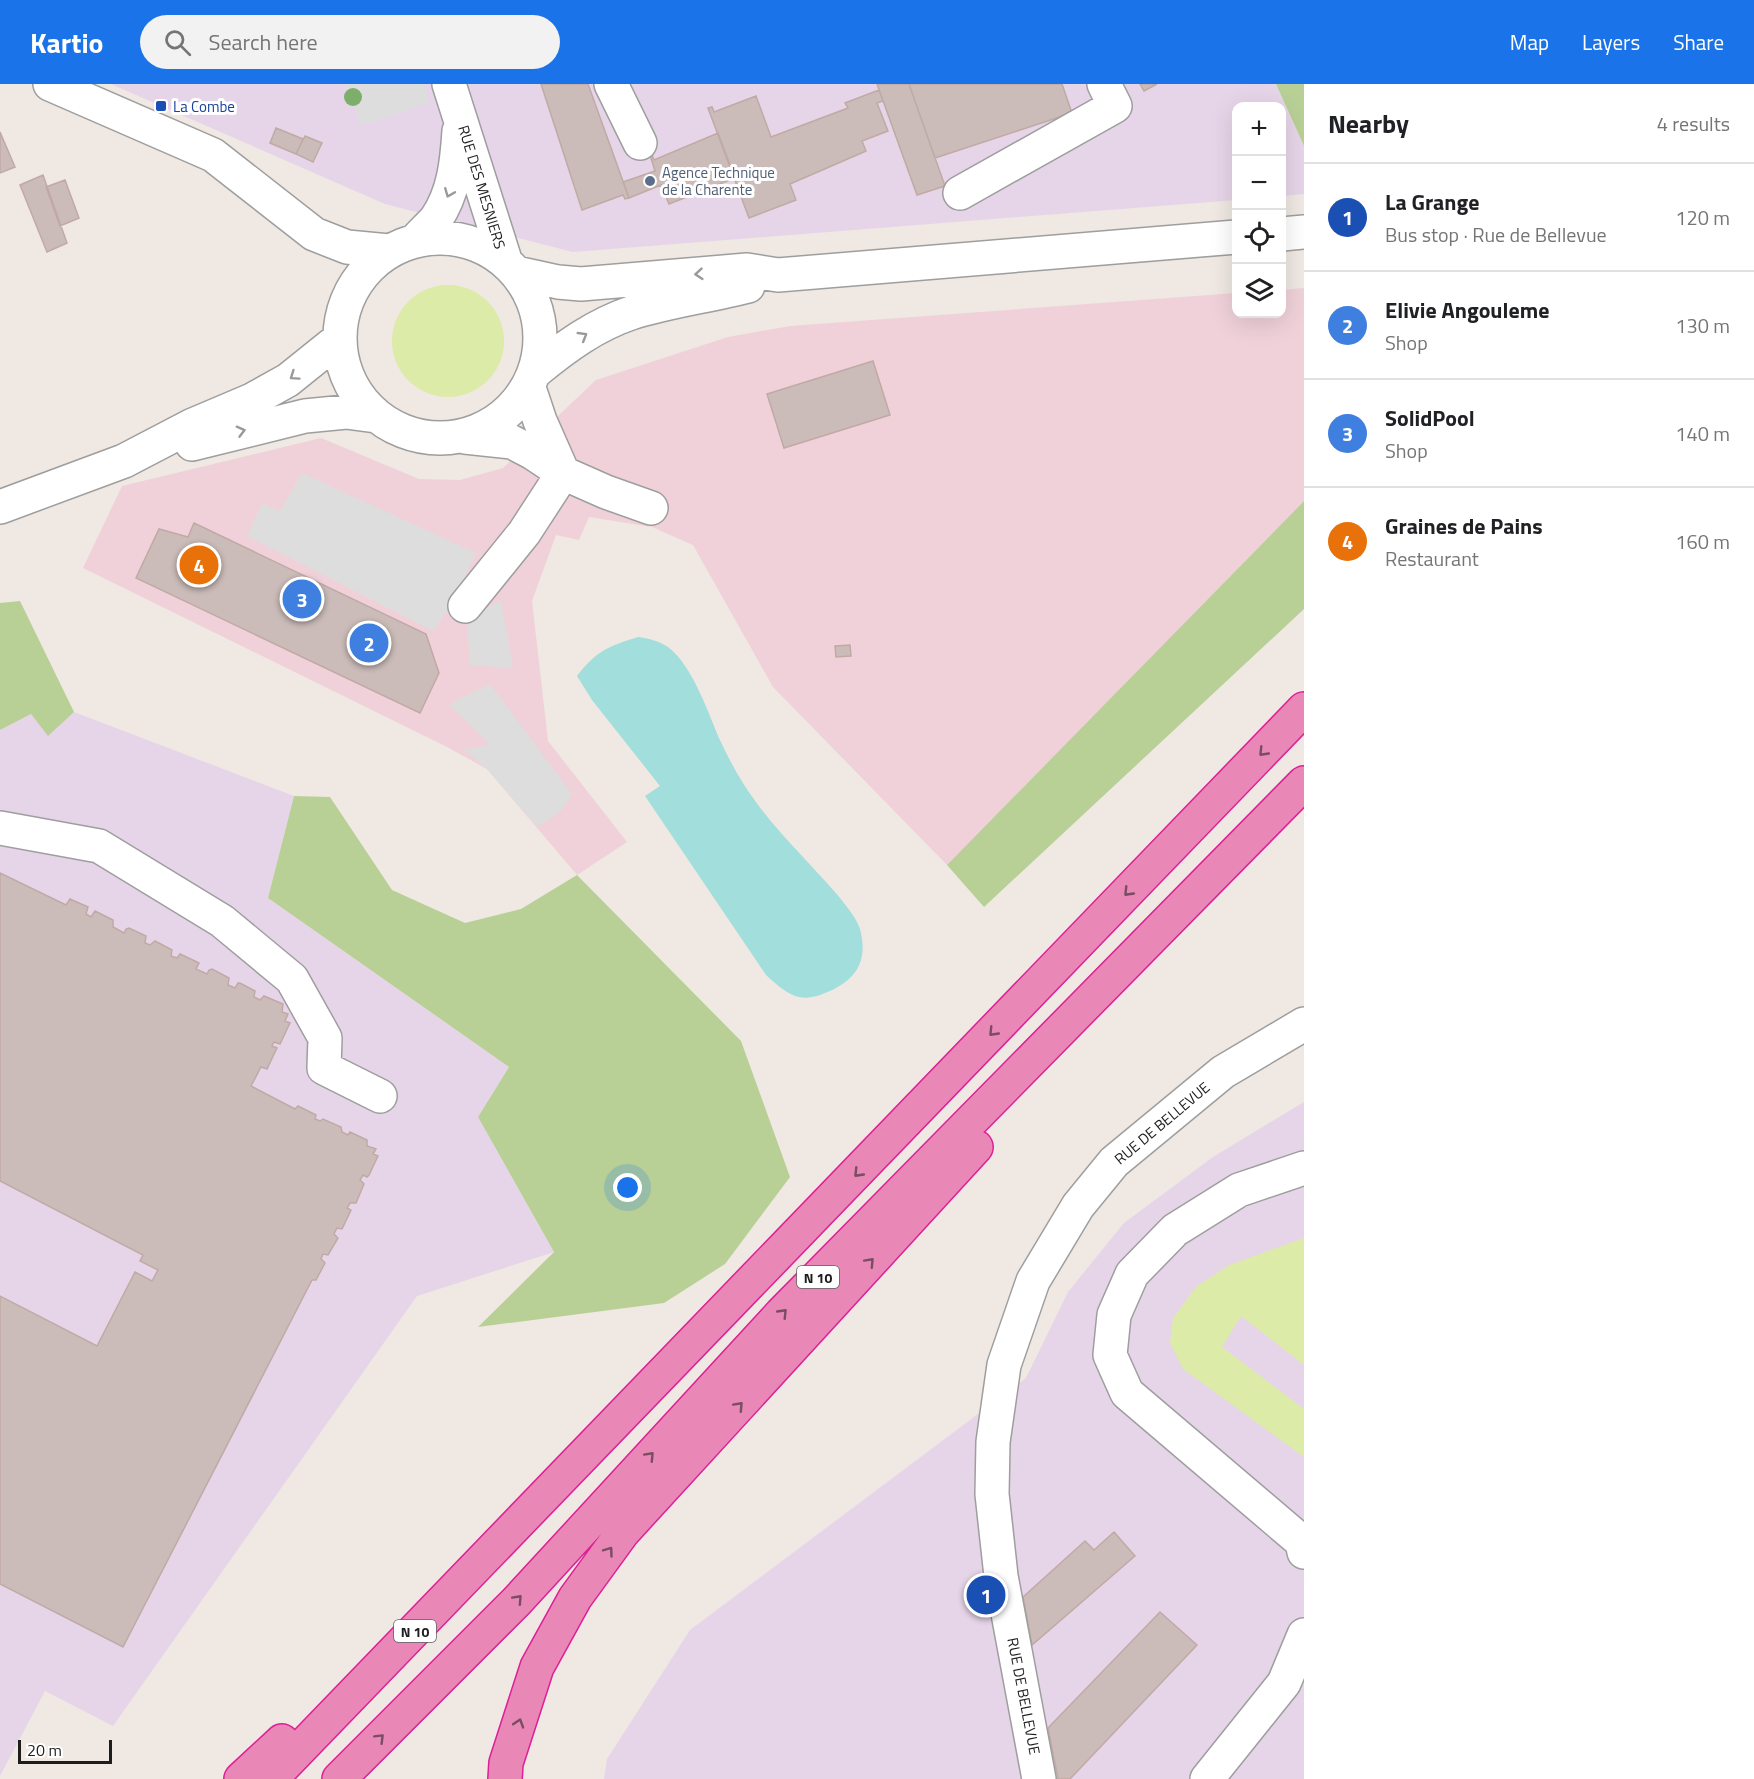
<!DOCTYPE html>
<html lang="en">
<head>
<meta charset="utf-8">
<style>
  body { margin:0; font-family:"Titillium Web",sans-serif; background:#f2f2f2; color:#202124 }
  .controls { position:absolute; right:18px; top:18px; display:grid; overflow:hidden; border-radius:12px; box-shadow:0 6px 24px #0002 }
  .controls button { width:54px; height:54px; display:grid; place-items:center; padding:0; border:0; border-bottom:2px solid #e0e0e0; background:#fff; color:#202124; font:30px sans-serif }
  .scale { position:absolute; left:18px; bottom:15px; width:94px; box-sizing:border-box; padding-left:6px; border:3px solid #1d1d1d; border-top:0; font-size:16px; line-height:21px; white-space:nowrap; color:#1d1d1d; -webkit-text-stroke:4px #fff; paint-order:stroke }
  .you { position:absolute; left:628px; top:1104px; width:21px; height:21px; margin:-15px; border:4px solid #fff; border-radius:50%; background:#1a73e8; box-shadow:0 0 0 9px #1a73e833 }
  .badge { display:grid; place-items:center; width:39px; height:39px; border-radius:50%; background:#1a73e8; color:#fff; font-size:20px; font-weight:700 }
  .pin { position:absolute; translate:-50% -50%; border:3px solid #fff; box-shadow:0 2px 6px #0006 }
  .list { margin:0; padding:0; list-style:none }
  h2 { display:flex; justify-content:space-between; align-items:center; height:78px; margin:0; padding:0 24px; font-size:26px }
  h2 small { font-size:20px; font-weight:400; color:#757577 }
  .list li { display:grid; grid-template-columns:39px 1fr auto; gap:18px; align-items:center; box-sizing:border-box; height:108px; padding:0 24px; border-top:2px solid #e0e0e0 }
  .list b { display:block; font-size:22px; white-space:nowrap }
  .list p { margin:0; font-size:20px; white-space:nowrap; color:#757577 }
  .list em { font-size:20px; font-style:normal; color:#757577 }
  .icon { flex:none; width:33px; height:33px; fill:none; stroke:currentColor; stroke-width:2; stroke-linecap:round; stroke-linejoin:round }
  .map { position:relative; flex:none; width:1304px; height:1695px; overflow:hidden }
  header { display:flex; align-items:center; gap:36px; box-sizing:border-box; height:84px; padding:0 30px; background:#1a73e8; color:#fff }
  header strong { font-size:28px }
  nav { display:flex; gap:33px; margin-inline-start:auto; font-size:21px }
  .search { width:420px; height:54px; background:#f2f2f2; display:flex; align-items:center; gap:15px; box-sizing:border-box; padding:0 21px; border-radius:33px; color:#757577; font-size:22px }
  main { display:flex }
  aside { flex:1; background:#fff }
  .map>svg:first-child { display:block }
</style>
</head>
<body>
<header>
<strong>Kartio</strong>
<div class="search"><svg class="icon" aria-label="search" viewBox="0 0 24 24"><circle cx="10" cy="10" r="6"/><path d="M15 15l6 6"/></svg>Search here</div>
<nav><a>Map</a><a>Layers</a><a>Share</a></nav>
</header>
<main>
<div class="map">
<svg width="1304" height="1695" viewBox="0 0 1304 1695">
  <rect width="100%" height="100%" fill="#efe8e3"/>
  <path fill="#f0d1d9" d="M 1304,204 L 1304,417 L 947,781 L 773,603 L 693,461 L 652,443 L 589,433 L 579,456 L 556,451 L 532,517 L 548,657 L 627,758 L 577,791 L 487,685 L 447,663 L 83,484 L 122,402 L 321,354 L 419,395 L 460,396 L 503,384 L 596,296 L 728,253 L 790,242 L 1236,209 L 1236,230 L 1282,230 L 1282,206 Z"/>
  <path fill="#e6d5e8" d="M 111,0 L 1276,0 L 1304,62 L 1304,110 L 1282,112 L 1282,22 L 1236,22 L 1236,116 L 573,168 L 385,120 Z
    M 74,628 L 294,712 L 268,814 L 509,983 L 478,1033 L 554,1168 L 417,1212 L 113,1642 L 45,1607 L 0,1692 L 0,646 L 31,630 L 48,651 Z
    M 1304,1018 L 1304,1695 L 604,1695 L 607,1675 L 690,1546 L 1026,1294 L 1068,1208 L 1124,1139 L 1213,1073 Z"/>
  <path fill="#dceba7" d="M392 257a56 56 0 1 1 112 0a56 56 0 1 1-112 0Z
    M 1304,1154 L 1304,1281 L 1241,1232 L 1222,1263 L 1304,1325 L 1304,1373 L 1183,1285 L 1170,1259 L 1173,1234 L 1196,1203 L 1229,1181 Z"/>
  <path fill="#b8d096" d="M 1276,0 L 1304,0 L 1304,62 Z
    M 1304,417 L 1304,525 L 984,823 L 947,781 Z
    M 20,517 L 74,628 L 48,652 L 31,630 L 0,646 L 0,519 Z
    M 294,712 L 330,713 L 392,806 L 465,839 L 521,825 L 577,791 L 741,957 L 790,1093 L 725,1180 L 664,1219 L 478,1243 L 554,1168 L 478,1033 L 509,983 L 268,814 Z"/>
  <path fill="#ddd" d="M 346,0 L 424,0 L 430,18 L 361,42 Z
    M 302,389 L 476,469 L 454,516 L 433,547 L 247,452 L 262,419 L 280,427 Z
    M 501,516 L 513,584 L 470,581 L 467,536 Z
    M 490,600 L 572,710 L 560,728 L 537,743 L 487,685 L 464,666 L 490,660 L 449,620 Z"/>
  <path fill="#a2dedb" d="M 638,553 C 648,554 659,557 668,563 C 692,581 708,628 719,654 C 726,669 734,685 743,699 C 760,726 781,750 803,773 C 817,789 854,825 860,845 C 868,875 858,894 830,907 C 818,912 808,916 795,912 C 783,907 775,899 766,891 L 645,712 L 660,702 L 592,616 L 577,592 C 596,567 609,562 638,553 Z"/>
  <path fill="#cbbcb9" stroke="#c1a9a5" stroke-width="1.5" d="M 541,0 L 588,0 L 629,114 L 625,115 L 623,111 L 582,126 Z
    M 877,0 L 909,0 L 945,102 L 917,111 Z
    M 909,0 L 1062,0 L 1072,29 L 935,74 Z
    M 1140,0 L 1157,0 L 1144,7 Z
    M 879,6 L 883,17 L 877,19 L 888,47 L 862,57 L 866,67 L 790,100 L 796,116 L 749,134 L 708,24 L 712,23 L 714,28 L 756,12 L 771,53 L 848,24 L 845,19 Z
    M 276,44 L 303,55 L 296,70 L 270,59 Z
    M 0,48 L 15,83 L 0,89 Z
    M 718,49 L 735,94 L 669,120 L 661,101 L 629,114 L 623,98 L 655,87 L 650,71 L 652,71 L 654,76 Z
    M 305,52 L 322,59 L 313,78 L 296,70 Z
    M 43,91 L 67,159 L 47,168 L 20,101 Z
    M 65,96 L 79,134 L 60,142 L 46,103 Z
    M 873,277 L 890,331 L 784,364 L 767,310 Z
    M 194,439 L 426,550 L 439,589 L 420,629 L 136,494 L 159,445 L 188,453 Z
    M 850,561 L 851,572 L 836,573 L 835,562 Z
    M 0,789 L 66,821 L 70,815 L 88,823 L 86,830 L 91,833 L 95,827 L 113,836 L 113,843 L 124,849 L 126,845 L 129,844 L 146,852 L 145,859 L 150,861 L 155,857 L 172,866 L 171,872 L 177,874 L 180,870 L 197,878 L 199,879 L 196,885 L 207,890 L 209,886 L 212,885 L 229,894 L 228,901 L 235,904 L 238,899 L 240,899 L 255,907 L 254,913 L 260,916 L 264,912 L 283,920 L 282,928 L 288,930 L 285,937 L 290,939 L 280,960 L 274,958 L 272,962 L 277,964 L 276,966 L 267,985 L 261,983 L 251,1002 L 295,1025 L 298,1022 L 316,1031 L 315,1035 L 320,1037 L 323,1035 L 341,1043 L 342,1048 L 348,1051 L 350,1048 L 367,1056 L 367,1062 L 376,1065 L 373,1070 L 378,1072 L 369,1091 L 367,1093 L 363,1091 L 360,1096 L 364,1100 L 356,1119 L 350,1119 L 347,1124 L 351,1126 L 342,1145 L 337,1144 L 334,1150 L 338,1154 L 328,1171 L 323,1170 L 321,1175 L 325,1179 L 316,1196 L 312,1196 L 123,1563 L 0,1500 L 0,1212 L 97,1262 L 135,1188 L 152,1197 L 158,1186 L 140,1177 L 143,1171 L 0,1097 Z
    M 1114,1448 L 1135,1472 L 1032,1561 L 1023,1513 L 1085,1457 L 1094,1466 Z
    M 1160,1528 L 1197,1561 L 1070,1695 L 1058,1695 L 1048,1644 Z"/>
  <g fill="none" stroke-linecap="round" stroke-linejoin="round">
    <g stroke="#9e9e9e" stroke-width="36">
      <path id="minor" d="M 50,0 L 213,71 L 314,150 L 347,163 L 389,167
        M 449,0 L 505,176
        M 611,0 L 640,59
        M 960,109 L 1115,22 L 1104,0
        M 1282,150 L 1304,148
        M340 254a100 100 0 1 1 200 0a100 100 0 1 1-200 0Z
        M 416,156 C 422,149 430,142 436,135 C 454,109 457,78 459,47
        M 517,189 L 558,198 L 581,200 L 747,186 L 778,191 L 1236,153
        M 536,287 C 565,263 595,241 631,229 C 669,217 709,212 748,202
        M 529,304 L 540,337 L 563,389
        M 465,353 L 512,358 L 533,369 L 563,389 L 606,408 L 651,424
        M 192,360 L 305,332 L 346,328 L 376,332
        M 0,423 L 124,377 L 193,341 L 252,316 L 288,296 L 339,255
        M 465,522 L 524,449 L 563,389
        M 0,744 L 99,762 L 222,837 L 292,895 L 325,954 L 324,984 L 380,1012
        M 1304,1084 L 1239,1106 L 1175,1146 L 1132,1190 L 1114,1231 L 1110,1271 L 1127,1309 L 1302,1458 L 1304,1468
        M 1039,1695 L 1001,1492 L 992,1410 L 993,1358 L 1004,1281 L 1033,1197 L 1078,1122 L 1114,1078 L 1223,988 L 1304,940
        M 1207,1695 L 1284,1599 L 1304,1551"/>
    </g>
    <g stroke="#de1f97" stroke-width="36">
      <path id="highway" d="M 241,1695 L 282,1657
        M 271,1695 L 1304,625
        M 339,1695 L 516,1518 L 782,1229 L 1304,699
        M 505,1695 L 506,1679 L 537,1583 L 575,1514 L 623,1448 L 976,1063"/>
    </g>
    <use href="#minor" stroke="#fff" stroke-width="33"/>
    <use href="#highway" stroke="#e988b6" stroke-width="33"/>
  </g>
  <circle fill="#7dae6b" cx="353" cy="13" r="9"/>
  <defs><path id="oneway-chevron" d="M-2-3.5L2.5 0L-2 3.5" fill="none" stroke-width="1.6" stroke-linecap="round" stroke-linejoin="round" transform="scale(1.5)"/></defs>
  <g stroke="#999">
    <use href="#oneway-chevron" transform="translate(449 109) rotate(112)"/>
    <use href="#oneway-chevron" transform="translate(699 190) rotate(175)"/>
    <use href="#oneway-chevron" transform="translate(583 252) rotate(-31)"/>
    <use href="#oneway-chevron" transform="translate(294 292) rotate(145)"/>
    <use href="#oneway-chevron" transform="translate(241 347) rotate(-15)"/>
  </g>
  <g stroke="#794d62">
    <use href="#oneway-chevron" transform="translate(1263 668) rotate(134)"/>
    <use href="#oneway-chevron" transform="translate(1128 808) rotate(134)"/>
    <use href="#oneway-chevron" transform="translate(993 948) rotate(134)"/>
    <use href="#oneway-chevron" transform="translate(858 1089) rotate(134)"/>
    <use href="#oneway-chevron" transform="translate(870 1178) rotate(-47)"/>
    <use href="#oneway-chevron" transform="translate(783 1229) rotate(-46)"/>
    <use href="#oneway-chevron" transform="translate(739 1322) rotate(-47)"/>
    <use href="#oneway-chevron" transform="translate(650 1372) rotate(-47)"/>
    <use href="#oneway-chevron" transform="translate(609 1467) rotate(-54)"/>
    <use href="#oneway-chevron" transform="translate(518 1515) rotate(-47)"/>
    <use href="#oneway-chevron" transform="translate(519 1639) rotate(-72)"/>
    <use href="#oneway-chevron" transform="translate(380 1654) rotate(-45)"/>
  </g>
  <rect fill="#1a4fb4" stroke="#fff" stroke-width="2" x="155" y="16" width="12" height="12" rx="3"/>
  <circle fill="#5c6f8a" stroke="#fff" stroke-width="2" cx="650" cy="97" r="6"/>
  <g text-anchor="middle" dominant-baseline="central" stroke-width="6" stroke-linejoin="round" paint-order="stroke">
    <g fill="#fff" stroke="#616161" stroke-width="1.5">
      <rect x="797" y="1182" width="42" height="22" rx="4.5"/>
      <rect x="394" y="1536" width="42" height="22" rx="4.5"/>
    </g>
    <g font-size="14" font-weight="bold" fill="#1d1d1d">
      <text x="818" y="1193">N 10</text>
      <text x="415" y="1547">N 10</text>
    </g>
    <g font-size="15" fill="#164399" stroke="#fff" text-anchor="start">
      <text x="173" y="22">La Combe</text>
    </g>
    <g font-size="15" fill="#4e5e75" stroke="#fff" text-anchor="start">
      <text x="662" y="88">Agence Technique<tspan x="662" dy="17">de la Charente</tspan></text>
    </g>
    <g font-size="15" fill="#1d1d1d" stroke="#fff">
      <text transform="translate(482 103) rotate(73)">RUE DES MESNIERS</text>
      <text transform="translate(1162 1039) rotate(-40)">RUE DE BELLEVUE</text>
      <text transform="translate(1024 1612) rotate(79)">RUE DE BELLEVUE</text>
    </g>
  </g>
</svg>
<div class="controls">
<button>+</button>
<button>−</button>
<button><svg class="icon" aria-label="locate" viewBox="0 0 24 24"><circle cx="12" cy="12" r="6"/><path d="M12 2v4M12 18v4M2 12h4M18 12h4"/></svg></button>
<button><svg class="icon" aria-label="layers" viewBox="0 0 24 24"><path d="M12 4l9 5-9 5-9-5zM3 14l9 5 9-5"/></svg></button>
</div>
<div class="scale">20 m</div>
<div class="you"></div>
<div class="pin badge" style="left:986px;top:1511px;background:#1a4fb4">1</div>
<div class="pin badge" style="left:369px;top:559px;background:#3f7fe0">2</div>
<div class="pin badge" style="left:302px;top:515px;background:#3f7fe0">3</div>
<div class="pin badge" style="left:199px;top:481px;background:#e8710a">4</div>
</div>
<aside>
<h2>Nearby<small>4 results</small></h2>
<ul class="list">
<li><span class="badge" style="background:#1a4fb4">1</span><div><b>La Grange</b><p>Bus stop · Rue de Bellevue</p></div><em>120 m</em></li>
<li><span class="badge" style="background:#3f7fe0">2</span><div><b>Elivie Angouleme</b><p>Shop</p></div><em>130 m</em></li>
<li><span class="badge" style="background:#3f7fe0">3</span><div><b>SolidPool</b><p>Shop</p></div><em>140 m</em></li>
<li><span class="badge" style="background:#e8710a">4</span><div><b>Graines de Pains</b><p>Restaurant</p></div><em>160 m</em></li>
</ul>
</aside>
</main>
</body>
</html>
